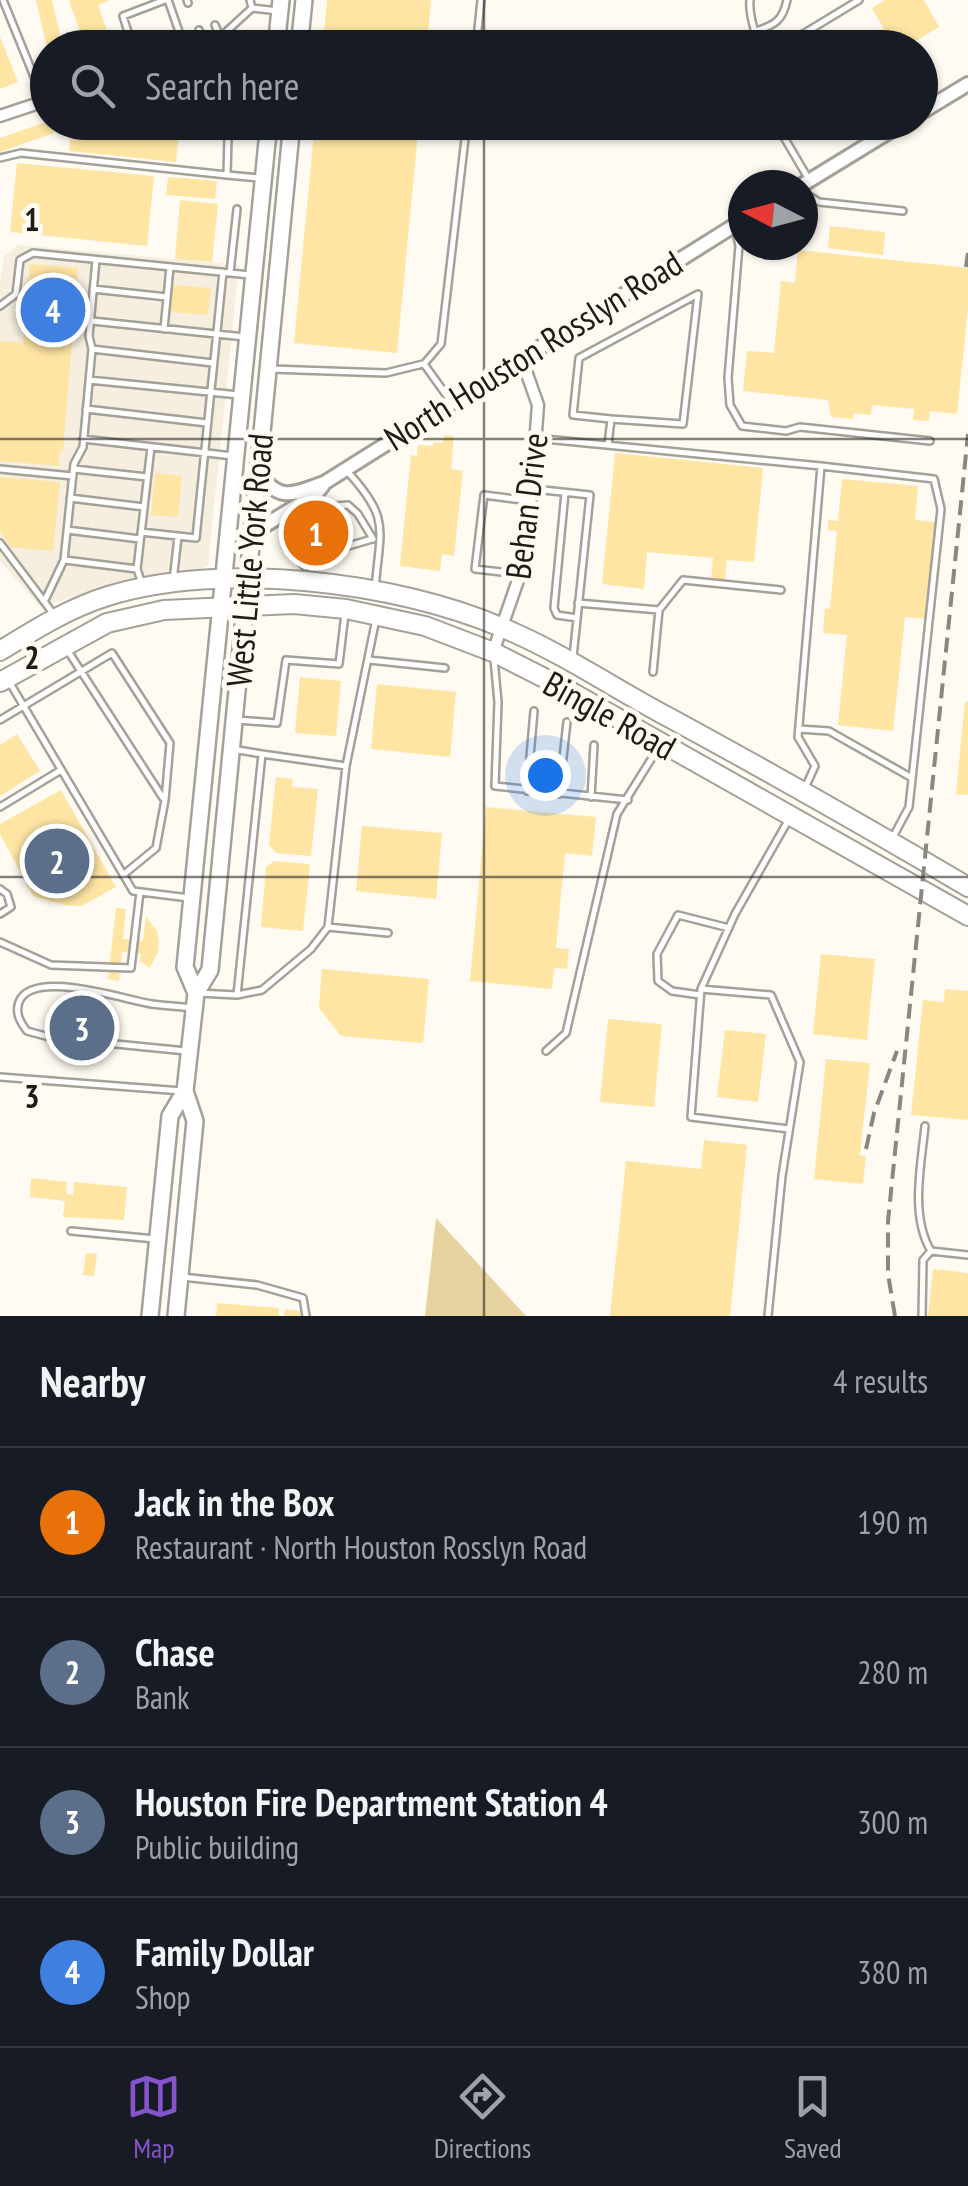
<!DOCTYPE html>
<html lang="en">
<head>
<meta charset="utf-8">
<style>
  body { margin:0; font-family:"PT Sans Narrow",sans-serif; background:#20242c; color:#f1f3f6 }
  .compass { position:absolute; left:728px; top:170px; width:90px; height:90px; border-radius:50%; background:#171b24; box-shadow:0 2px 8px #0004; rotate:276deg }
  .you { position:absolute; left:545px; top:775px; width:35px; height:35px; margin:-25px; border:8px solid #fff; border-radius:50%; background:#1a73e8; box-shadow:0 0 0 15px #1a73e833 }
  .badge { display:grid; place-items:center; width:65px; height:65px; border-radius:50%; background:#8553cc; color:#fff; font-size:32px; font-weight:700 }
  .pin { position:absolute; translate:-50% -50%; border:5px solid #fff; box-shadow:0 2px 10px #0006 }
  .list { margin:0; padding:0; list-style:none }
  h2 { display:flex; justify-content:space-between; align-items:center; height:130px; margin:0; padding:0 40px; font-size:42px }
  h2 small { font-size:32px; font-weight:400; color:#9ea1a6 }
  .list li { display:grid; grid-template-columns:65px 1fr auto; gap:30px; align-items:center; box-sizing:border-box; height:150px; padding:0 40px; border-top:2px solid #363941 }
  .list b { display:block; font-size:38px; white-space:nowrap }
  .list p { margin:0; font-size:32px; white-space:nowrap; color:#9ea1a6 }
  .list em { font-size:32px; font-style:normal; color:#9ea1a6 }
  .icon { flex:none; width:55px; height:55px; fill:none; stroke:currentColor; stroke-width:2; stroke-linecap:round; stroke-linejoin:round }
  .map { position:relative; flex:none; width:968px; height:1316px; overflow:hidden }
  .search { position:absolute; background:#171b24; box-shadow:0 2px 8px #0004; left:30px; right:30px; top:30px; height:110px; display:flex; align-items:center; gap:25px; box-sizing:border-box; padding:0 35px; border-radius:55px; color:#9ea1a6; font-size:38px }
  .sheet { height:730px; background:#171b24 }
  nav { display:flex; justify-content:space-around; align-items:center; box-sizing:border-box; height:140px; border-top:2px solid #363941; background:#171b24; font-size:28px; color:#9ea1a6 }
  nav a { display:grid; justify-items:center; gap:5px }
  nav .on { color:#8553cc }
  .map>svg:first-child { display:block }
</style>
</head>
<body>
<div class="map">
<svg width="968" height="1316" viewBox="0 0 968 1316">
  <rect width="100%" height="100%" fill="#fffbf2"/>
  <path fill="#f6efdf" d="M 18,245 L 239,265 L 208,565 L 195,572 L 145,578 L 95,590 L 40,607 L 0,561 L 0,283 L 4,256 Z"/>
  <path fill="#e7d3a0" d="M 436,1218 L 526,1316 L 425,1316 Z"/>
  <path fill="#fee5a3" d="M 36,0 L 52,0 L 63,48 L 47,48 Z
    M 69,0 L 110,0 L 98,5 L 113,48 L 86,48 Z
    M 327,0 L 431,0 L 427,48 L 323,48 Z
    M 885,0 L 924,0 L 939,27 L 904,48 L 895,48 L 872,8 Z
    M 0,37 L 18,82 L 0,89 Z
    M 46,122 L 51,122 L 54,133 L 0,152 L 0,138 Z
    M 158,122 L 180,122 L 176,162 L 69,151 L 72,125 L 157,134 Z
    M 315,122 L 419,122 L 397,353 L 294,343 Z
    M 17,163 L 154,176 L 147,246 L 10,232 Z
    M 168,177 L 217,181 L 215,199 L 166,195 Z
    M 180,200 L 218,204 L 212,262 L 175,259 Z
    M 830,226 L 885,232 L 883,255 L 828,248 Z
    M 798,250 L 968,268 L 968,308 L 957,414 L 930,411 L 929,421 L 913,420 L 914,409 L 872,405 L 871,415 L 854,413 L 853,419 L 831,417 L 828,400 L 743,391 L 747,351 L 774,353 L 781,281 L 795,283 Z
    M 30,264 L 78,268 L 63,451 L 60,451 L 59,466 L 0,461 L 0,341 L 23,343 Z
    M 173,285 L 211,288 L 208,315 L 170,312 Z
    M 444,435 L 454,436 L 451,469 L 463,471 L 454,556 L 442,554 L 440,571 L 400,566 L 411,455 L 417,456 L 418,445 L 433,446 L 433,442 L 443,443 Z
    M 615,453 L 763,468 L 754,562 L 727,560 L 725,580 L 711,579 L 713,558 L 647,552 L 644,589 L 602,584 Z
    M 155,473 L 182,476 L 178,517 L 151,515 Z
    M 0,477 L 60,482 L 53,551 L 10,547 L 0,530 Z
    M 842,479 L 918,486 L 915,520 L 936,522 L 926,619 L 905,617 L 893,731 L 838,725 L 847,635 L 823,633 L 825,608 L 830,609 L 837,531 L 828,530 L 828,520 L 838,521 Z
    M 330,516 L 340,527 L 325,537 L 323,544 L 307,551 L 297,535 Z
    M 300,677 L 341,681 L 336,736 L 295,733 Z
    M 377,684 L 456,692 L 450,757 L 371,749 Z
    M 965,702 L 968,702 L 968,795 L 956,794 Z
    M 17,734 L 40,771 L 0,796 L 0,745 Z
    M 276,777 L 293,779 L 292,787 L 318,789 L 311,856 L 276,853 L 269,845 Z
    M 61,790 L 116,887 L 82,906 L 64,905 L 33,896 L 0,834 L 0,824 Z
    M 486,807 L 596,817 L 592,856 L 565,853 L 556,948 L 569,949 L 567,969 L 554,968 L 552,989 L 470,981 Z
    M 362,826 L 442,833 L 436,899 L 356,891 Z
    M 274,861 L 310,864 L 303,931 L 261,927 L 266,867 Z
    M 116,908 L 126,909 L 123,939 L 143,941 L 146,917 L 157,931 L 159,942 L 158,952 L 150,968 L 140,961 L 141,954 L 122,952 L 119,981 L 108,979 Z
    M 821,954 L 875,959 L 867,1040 L 813,1034 Z
    M 322,969 L 429,979 L 423,1043 L 341,1036 L 319,1008 Z
    M 945,989 L 968,991 L 968,1120 L 911,1115 L 923,1000 L 944,1002 Z
    M 63,997 L 110,1001 L 108,1016 L 112,1016 L 112,1024 L 102,1023 L 98,1060 L 57,1056 L 58,1046 L 67,1047 L 69,1029 L 57,1028 Z
    M 608,1019 L 662,1024 L 654,1107 L 600,1102 Z
    M 725,1030 L 766,1034 L 758,1102 L 717,1097 Z
    M 826,1059 L 870,1063 L 860,1155 L 866,1156 L 863,1184 L 814,1179 Z
    M 704,1140 L 747,1145 L 730,1316 L 610,1316 L 626,1161 L 701,1169 Z
    M 31,1178 L 67,1182 L 66,1194 L 73,1195 L 74,1182 L 127,1187 L 124,1220 L 63,1217 L 65,1201 L 30,1197 Z
    M 86,1253 L 97,1254 L 94,1276 L 83,1275 Z
    M 933,1269 L 968,1273 L 968,1316 L 928,1316 Z
    M 217,1303 L 279,1308 L 279,1316 L 216,1316 Z
    M 285,1309 L 302,1311 L 301,1316 L 284,1316 Z"/>
  <g fill="none" stroke-linecap="round" stroke-linejoin="round">
    <g stroke="#a4a198" stroke-width="10">
      <path id="service" d="M 3,0 L 44,101
        M 168,0 L 184,46
        M 187,0 L 188,3
        M 750,0 C 748,18 757,30 757,48
        M 252,8 L 279,11
        M 215,25 L 221,39
        M 199,30 L 205,43
        M 756,31 C 775,25 783,20 787,0
        M 133,48 L 123,16 L 165,0
        M 172,48 L 215,42 L 252,8 L 250,0
        M 476,48 L 481,0
        M 780,48 L 859,0
        M 222,122 L 228,138 L 227,175 L 260,178
        M 775,122 L 808,178
        M 0,158 L 21,153 L 227,175
        M 803,192 L 819,202 L 903,211
        M 735,228 L 739,246 L 728,378 L 730,405 L 742,426 L 786,431 L 800,427 L 930,441
        M 230,273 L 237,209
        M 93,289 L 167,297
        M 0,306 L 16,294 L 20,260 L 33,253 L 250,275
        M 92,321 L 245,337
        M 164,329 L 170,267
        M 92,349 L 213,363
        M 271,369 L 386,373 L 423,364
        M 89,380 L 239,395
        M 452,403 L 424,364 L 441,344 L 467,122
        M 86,409 L 207,423
        M 535,438 L 821,466
        M 83,439 L 233,456
        M 608,445 L 611,419 L 573,415 L 579,358 L 698,294 L 683,424 L 611,419
        M 0,469 L 73,476
        M 74,469 L 147,477
        M 347,471 C 391,519 380,528 375,589
        M 534,489 L 590,495 L 573,657
        M 565,493 L 554,608 L 557,615 L 577,618
        M 70,498 L 144,507
        M 67,530 L 140,539
        M 141,532 L 196,538 L 223,272
        M 0,543 L 55,616
        M 65,560 L 137,569
        M 305,567 L 286,546 L 289,536 L 336,506 L 348,505 L 358,514 L 373,539
        M 305,567 L 318,555 L 372,539
        M 518,574 L 475,569 L 484,495 L 530,501
        M 173,581 L 178,537
        M 142,584 L 137,569 L 151,447
        M 45,600 L 64,560 L 74,464 L 83,447 L 92,349 L 89,336 L 96,260
        M 578,603 L 659,610 L 683,580 L 781,590
        M 66,648 L 163,798
        M 494,659 L 498,702 L 495,786 L 628,800
        M 369,660 L 445,668
        M 653,672 L 659,610
        M 10,683 L 133,891 L 189,898
        M 0,720 L 112,653 L 170,743 L 165,800 L 156,848 L 123,875
        M 237,720 L 277,723 L 286,660 L 339,664 L 345,614
        M 799,729 L 829,731 L 912,778
        M 232,749 L 262,754 L 237,995
        M 262,754 L 346,766
        M 805,788 L 815,766 L 798,737 L 821,466 L 934,479 L 941,509 L 909,807 L 893,837
        M 527,791 L 534,711
        M 559,794 L 567,722
        M 591,797 L 594,745
        M 0,807 L 61,770
        M 789,819 L 735,914 L 701,989 L 691,1117 L 789,1129
        M 0,889 L 7,894 L 11,907 L 0,914
        M 328,927 L 388,933
        M 0,942 L 51,965 L 131,968 L 140,892
        M 701,989 L 771,995 L 800,1062 L 782,1176 L 768,1316
        M 198,993 L 237,995 L 262,990 L 311,949 L 328,927 L 346,766 L 376,619
        M 700,995 L 672,991 L 658,981 L 657,954 L 678,915 L 729,928
        M 53,1038 L 27,1031 C 20,1022 15,1013 19,1002 C 32,968 125,1000 152,1004 C 165,1006 178,1006 191,1008
        M 106,1043 L 186,1051
        M 546,1051 L 566,1033 L 617,814 L 660,745
        M 0,1077 L 182,1091
        M 925,1126 C 921,1166 910,1216 931,1251
        M 71,1231 L 155,1239
        M 182,1277 L 257,1285 L 303,1298 L 306,1316
        M 922,1316 L 923,1260 L 931,1251 L 968,1255"/>
    </g>
    <g stroke="#a4a198" stroke-width="15">
      <path id="minor" d="M 0,116 L 48,100
        M 493,652 L 522,569 L 531,496 L 538,405 L 522,360"/>
    </g>
    <g stroke="#a4a198" stroke-width="18">
      <path id="tertiary" d="M 920,113 L 968,84
        M 802,185 L 905,122
        M 258,472 C 280,503 292,494 324,483 L 743,220
        M 251,534 L 316,494 L 323,485"/>
    </g>
    <g stroke="#a4a198" stroke-width="20">
      <path id="secondary" d="M 276,48 L 281,0
        M 299,48 L 304,0
        M 196,993 L 185,967 L 269,122
        M 150,1316 L 170,1116 L 185,1091
        M 176,1316 L 195,1121 L 185,1091 L 196,993 L 210,970 L 292,122"/>
    </g>
    <g stroke="#a4a198" stroke-width="22">
      <path id="primary" d="M 0,651 C 34,630 69,608 108,596 C 221,561 395,581 503,628 C 561,652 615,689 670,718 C 771,773 870,829 968,887
        M 0,682 L 107,623 L 164,610 L 294,604 L 346,609 L 425,626 L 493,652 L 568,690 L 968,916"/>
    </g>
    <use href="#service" stroke="#fff" stroke-width="5"/>
    <use href="#minor" stroke="#fff" stroke-width="10"/>
    <use href="#tertiary" stroke="#fff" stroke-width="12"/>
    <use href="#secondary" stroke="#fff" stroke-width="15"/>
    <use href="#primary" stroke="#fff" stroke-width="18"/>
    <path stroke="#898780" stroke-width="4" stroke-dasharray="15 8" stroke-linecap="butt" d="M 966,267 L 968,253
      M 866,1149 L 874,1113 L 897,1051
      M 895,1316 L 888,1274 L 888,1221 L 968,434"/>
  </g>
  <path fill="none" stroke="#1d1c18" stroke-width="2.5" stroke-opacity="0.55" d="M 484,0 L 484,48M 484,122 L 484,1316M 0,439 L 968,439M 0,877 L 968,877"/>
  <g text-anchor="middle" dominant-baseline="central" stroke-width="10" stroke-linejoin="round" paint-order="stroke">
    <g font-size="35" fill="#1d1c18" stroke="#fffbf2">
      <text transform="translate(533 350) rotate(-32)">North Houston Rosslyn Road</text>
      <text transform="translate(526 506) rotate(-83)">Behan Drive</text>
      <text transform="translate(249 560) rotate(-85)">West Little York Road</text>
      <text transform="translate(610 715) rotate(29)">Bingle Road</text>
    </g>
  </g>
  <g font-size="32" text-anchor="middle" font-weight="bold" fill="#1d1c18" stroke="#fffbf2" stroke-width="10" stroke-linejoin="round" paint-order="stroke">
    <text x="32" y="231">1</text>
    <text x="32" y="669">2</text>
    <text x="32" y="1108">3</text>
  </g>
</svg>
<svg class="compass" viewBox="-18 -18 36 36"><path d="M0-13l5 13h-10z" fill="#e53935"/><path d="M0 13l5-13h-10z" fill="#9ea1a6"/></svg>
<div class="you"></div>
<div class="pin badge" style="left:316px;top:533px;background:#e8710a">1</div>
<div class="pin badge" style="left:57px;top:861px;background:#5c6f8a">2</div>
<div class="pin badge" style="left:82px;top:1028px;background:#5c6f8a">3</div>
<div class="pin badge" style="left:53px;top:310px;background:#3f7fe0">4</div>
<div class="search"><svg class="icon" aria-label="search" viewBox="0 0 24 24"><circle cx="10" cy="10" r="6"/><path d="M15 15l6 6"/></svg>Search here</div>
</div>
<section class="sheet">
<h2>Nearby<small>4 results</small></h2>
<ul class="list">
<li><span class="badge" style="background:#e8710a">1</span><div><b>Jack in the Box</b><p>Restaurant · North Houston Rosslyn Road</p></div><em>190 m</em></li>
<li><span class="badge" style="background:#5c6f8a">2</span><div><b>Chase</b><p>Bank</p></div><em>280 m</em></li>
<li><span class="badge" style="background:#5c6f8a">3</span><div><b>Houston Fire Department Station 4</b><p>Public building</p></div><em>300 m</em></li>
<li><span class="badge" style="background:#3f7fe0">4</span><div><b>Family Dollar</b><p>Shop</p></div><em>380 m</em></li>
</ul>
</section>
<nav>
<a class="on"><svg class="icon" aria-label="map" viewBox="0 0 24 24"><path d="M3 6l6-2 6 2 6-2v14l-6 2-6-2-6 2zM9 4v14M15 6v14"/></svg>Map</a>
<a><svg class="icon" aria-label="directions" viewBox="0 0 24 24"><path d="M12 3l9 9-9 9-9-9zM9 14v-3h6M13 9l2 2-2 2"/></svg>Directions</a>
<a><svg class="icon" aria-label="saved" viewBox="0 0 24 24"><path d="M7 4h10v16l-5-4-5 4z"/></svg>Saved</a>
</nav>
</body>
</html>
